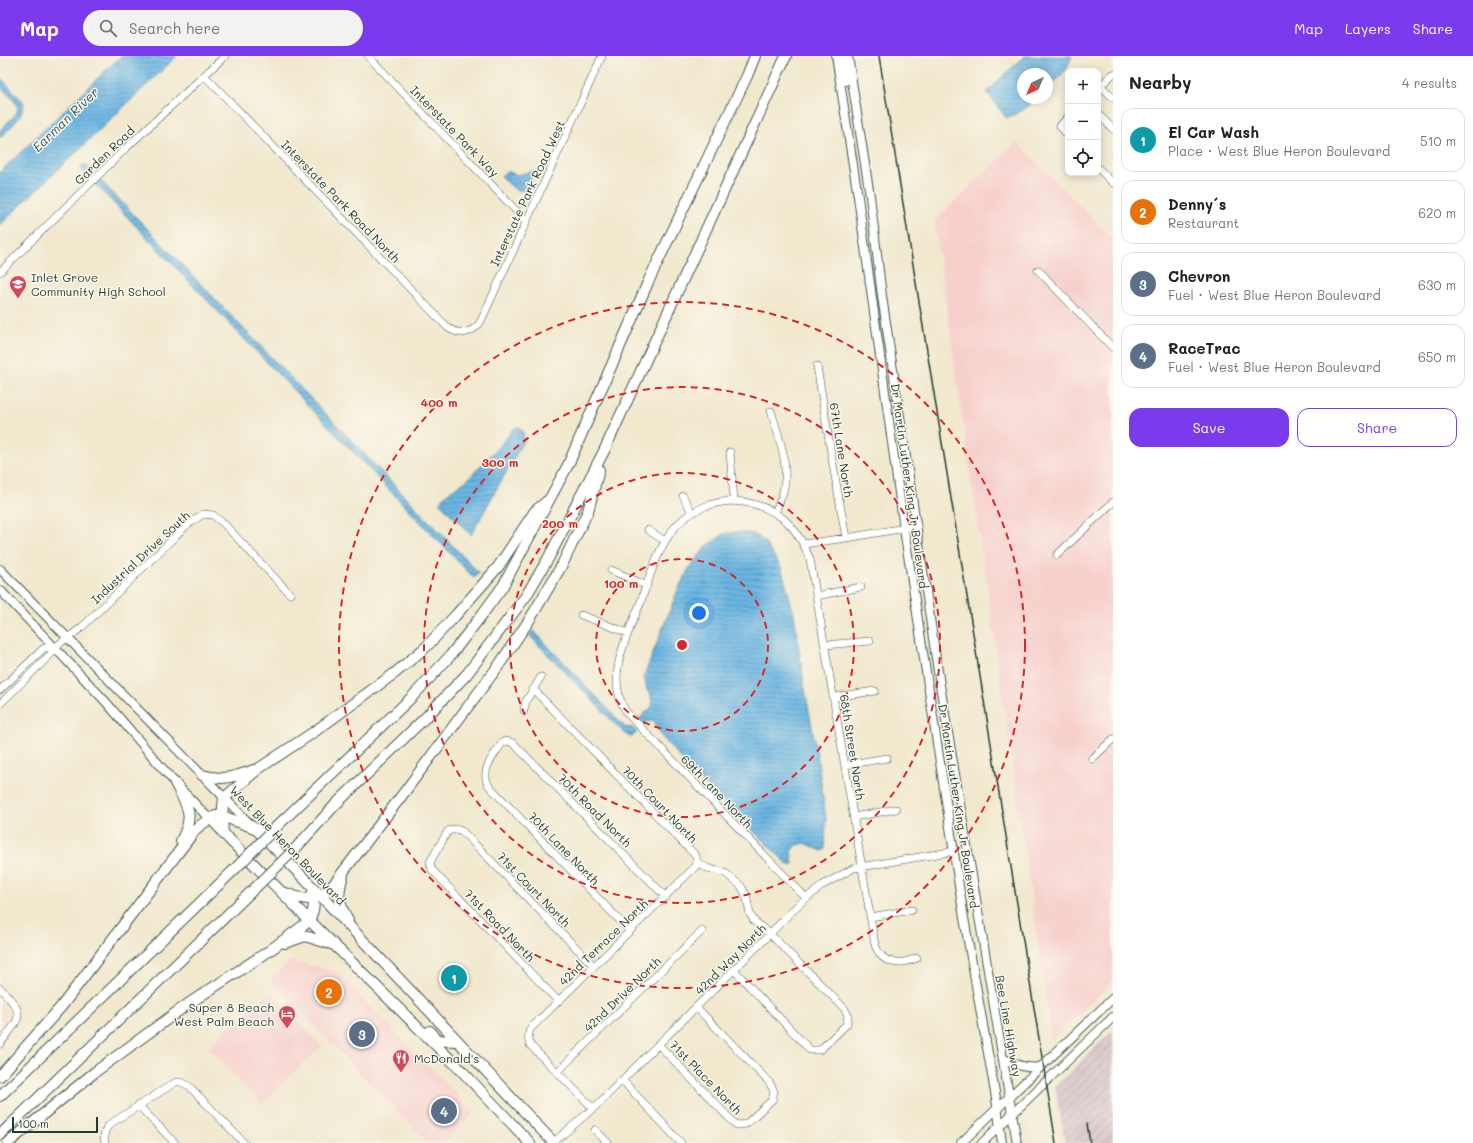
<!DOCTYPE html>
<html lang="en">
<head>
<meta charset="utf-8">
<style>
  body { margin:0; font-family:Mali,sans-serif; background:#f2f2f2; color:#222 }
  .controls { position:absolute; right:12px; top:12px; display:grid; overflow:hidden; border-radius:8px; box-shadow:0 2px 10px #0003 }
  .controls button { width:36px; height:36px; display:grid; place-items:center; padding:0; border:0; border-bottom:1px solid #e0e0e0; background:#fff; color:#222; font:20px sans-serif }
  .compass { position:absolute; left:1017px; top:12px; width:36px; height:36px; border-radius:50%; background:#fff; box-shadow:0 2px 10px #0003; rotate:224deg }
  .scale { position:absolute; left:12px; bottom:10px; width:86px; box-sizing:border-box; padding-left:4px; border:2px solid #1f3d34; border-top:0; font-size:11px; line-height:14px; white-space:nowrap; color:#1f3d34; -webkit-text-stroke:3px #fbf7ec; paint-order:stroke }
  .you { position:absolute; left:699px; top:557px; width:14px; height:14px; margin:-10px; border:3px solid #fff; border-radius:50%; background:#1a73e8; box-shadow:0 0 0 6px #1a73e833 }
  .badge { display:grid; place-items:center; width:26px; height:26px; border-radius:50%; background:#7c3aed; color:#fff; font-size:13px; font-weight:700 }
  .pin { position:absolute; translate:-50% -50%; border:2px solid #fff; box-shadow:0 1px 4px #0006 }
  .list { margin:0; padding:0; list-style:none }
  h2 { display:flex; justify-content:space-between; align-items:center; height:52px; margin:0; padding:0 16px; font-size:17px }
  h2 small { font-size:13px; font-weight:400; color:#767676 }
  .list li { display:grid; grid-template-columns:26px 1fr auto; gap:12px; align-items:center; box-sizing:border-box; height:64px; margin:0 8px 8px; padding:0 8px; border:1px solid #e0e0e0; border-radius:12px }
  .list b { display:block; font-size:15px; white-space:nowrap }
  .list p { margin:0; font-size:13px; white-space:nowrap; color:#767676 }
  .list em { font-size:13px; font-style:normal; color:#767676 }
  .actions { display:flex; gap:8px; padding:12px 16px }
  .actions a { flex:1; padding:9px 0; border:1px solid #7c3aed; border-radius:12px; text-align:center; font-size:14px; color:#7c3aed }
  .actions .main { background:#7c3aed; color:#fff }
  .icon { flex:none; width:22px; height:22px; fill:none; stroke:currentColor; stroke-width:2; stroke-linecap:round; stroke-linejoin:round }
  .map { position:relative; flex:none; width:1113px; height:1087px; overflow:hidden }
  header { display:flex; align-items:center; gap:24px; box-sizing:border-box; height:56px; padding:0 20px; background:#7c3aed; color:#fff }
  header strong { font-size:19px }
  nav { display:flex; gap:22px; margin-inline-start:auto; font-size:14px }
  .search { width:280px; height:36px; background:#f2f2f2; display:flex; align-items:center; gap:10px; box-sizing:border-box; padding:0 14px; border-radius:22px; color:#767676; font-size:15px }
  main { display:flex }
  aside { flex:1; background:#fff }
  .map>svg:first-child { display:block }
</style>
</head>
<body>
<header>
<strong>Map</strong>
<div class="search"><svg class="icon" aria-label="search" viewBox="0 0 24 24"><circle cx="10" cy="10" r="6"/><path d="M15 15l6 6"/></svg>Search here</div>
<nav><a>Map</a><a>Layers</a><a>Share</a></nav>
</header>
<main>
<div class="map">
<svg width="1113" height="1087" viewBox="0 0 1113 1087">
  <defs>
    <pattern id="industrial-furrows" width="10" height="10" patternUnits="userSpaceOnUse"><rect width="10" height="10" fill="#d2bec3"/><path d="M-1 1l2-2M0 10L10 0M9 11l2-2" fill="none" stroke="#aa9c9f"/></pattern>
    <pattern id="water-rules" width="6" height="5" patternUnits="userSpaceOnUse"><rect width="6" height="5" fill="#6ab6e3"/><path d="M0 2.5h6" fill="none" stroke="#5795b9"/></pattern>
  </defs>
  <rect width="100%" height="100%" fill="#fbf7ec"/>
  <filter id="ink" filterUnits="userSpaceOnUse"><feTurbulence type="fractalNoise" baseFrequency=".025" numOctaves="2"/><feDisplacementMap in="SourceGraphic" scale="8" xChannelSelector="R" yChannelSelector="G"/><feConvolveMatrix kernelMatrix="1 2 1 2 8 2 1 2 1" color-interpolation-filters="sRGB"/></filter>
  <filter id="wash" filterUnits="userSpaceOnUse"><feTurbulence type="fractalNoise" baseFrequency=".012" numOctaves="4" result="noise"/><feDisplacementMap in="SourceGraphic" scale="16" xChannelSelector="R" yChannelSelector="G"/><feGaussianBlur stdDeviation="0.9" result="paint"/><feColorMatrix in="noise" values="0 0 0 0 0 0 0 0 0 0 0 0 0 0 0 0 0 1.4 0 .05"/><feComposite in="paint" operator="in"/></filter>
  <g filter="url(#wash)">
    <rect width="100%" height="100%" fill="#f1e8cd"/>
    <path fill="#f7d0cd" d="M 1017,86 L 1113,184 L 1113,925 L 1052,984 L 934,165 Z
      M 290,905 L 336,915 L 474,1057 L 444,1087 L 428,1087 L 270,924 Z
      M 272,937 L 322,990 L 261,1048 L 207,991 L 258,945 Z"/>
    <path fill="url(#industrial-furrows)" d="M 1113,974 L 1113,1087 L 1065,1087 L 1055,1030 Z"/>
    <path fill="url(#water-rules)" stroke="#447a8c" d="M 121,0 L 177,0 L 0,169 L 0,116 Z
      M 1024,0 L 1072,0 L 1067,12 L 1058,23 L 1047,31 L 1047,18 L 1023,18 L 1023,42 L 1034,42 C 1030,53 1016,58 1006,62 L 987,36 Z
      M 0,21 L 24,47 C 23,62 10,72 0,82 L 0,74 C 24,51 23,54 0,30 Z
      M 85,108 L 479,517 L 474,522 L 80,112 Z
      M 507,115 L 517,119 L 534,115 L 527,132 C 516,140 509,127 501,120 Z
      M 519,371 L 523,376 L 524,384 L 471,479 L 439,446 L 450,435 L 466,425 L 506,383 L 513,373 Z
      M 737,476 L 754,478 L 764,485 L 781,511 L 794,557 L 803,622 L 818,704 L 826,763 L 825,793 L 822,795 L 805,787 L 797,789 L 791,795 L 793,809 L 788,808 L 780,801 L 691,714 L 663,682 L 653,665 L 646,666 L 643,669 L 638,664 L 652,650 L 651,639 L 647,634 L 644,620 L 679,531 L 689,512 L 707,490 L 724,478 Z
      M 534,575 L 625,671 L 628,672 L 631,671 L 637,676 L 633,680 L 629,680 L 625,678 L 529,579 Z"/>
  </g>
  <g filter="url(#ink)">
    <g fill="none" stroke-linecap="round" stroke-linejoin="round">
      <g stroke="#3e574b" stroke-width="8">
        <path id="minor" d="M 368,0 L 526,165
          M 205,20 L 447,271 C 459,280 473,278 481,265 L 602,0
          M 1101,30 L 1113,42
          M 1098,32 L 1113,18
          M 1098,58 L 1113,73
          M 1068,61 L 1060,70 L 1068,80
          M 1098,112 L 1113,127
          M 1038,214 L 1113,292
          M 0,216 L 126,92 L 225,0
          M 817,310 L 832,403 L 846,482
          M 771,355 C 779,381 791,412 782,439 C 780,445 777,451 775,457
          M 730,396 L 734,445
          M 683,440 L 692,457
          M 648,474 L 665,485
          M 803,488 L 846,482 L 917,470
          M 1057,499 L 1113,446
          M 611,514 L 647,530
          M 816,540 L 861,531
          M 581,559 L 628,577
          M 825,589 L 870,585
          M 533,633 L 696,800 L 697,807 L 707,812 L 725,817 L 741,830 L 746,839 L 750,858 L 754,865 L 770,878 L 844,952 L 848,959 L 847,968 L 820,994 L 810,994 L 734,914
          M 0,634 L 44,592 L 55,591
          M 834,641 L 875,635
          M 0,648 L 51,598 L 55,591 L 81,572 L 187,469 L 203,458 L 213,459 L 224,468 L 290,538
          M 524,654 L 526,645 L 541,621
          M 1092,703 L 1113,683
          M 845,709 L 887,702
          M 854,761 L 896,753
          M 806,842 L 627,657 C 604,623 626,582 640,548 C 647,528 655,501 666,484 C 684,452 723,438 757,449 C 786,458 799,476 810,503 L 875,889 C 883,910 899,909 917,902
          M 870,861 L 912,854
          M 630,875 L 489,730 C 479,715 494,699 503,686 L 507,685 L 513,687 L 666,841
          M 0,932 C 27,960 21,960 0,988
          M 558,945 L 432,814 L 430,806 L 448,775 L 456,773 L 462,775 L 594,910
          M 658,988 L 735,1068 L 739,1069 L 746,1068 L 772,1044 L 774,1035 L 769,1026 L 696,951
          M 557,1016 L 702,875
          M 622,1024 L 681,1087
          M 138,1049 L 175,1087
          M 593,1052 L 530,989 L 528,982 L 530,973 L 695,811 L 697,807
          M 595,1074 L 608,1087
          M 105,1087 C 103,1080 105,1073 110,1068 L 176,1026 L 181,1026 L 189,1030 L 244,1087
          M 553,1087 L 597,1049 L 763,885 L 797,850 L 823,829 L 854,812 L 955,795"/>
      </g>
      <g stroke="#3e574b" stroke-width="10">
        <path id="major" d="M 836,0 L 858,141 L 904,473 L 964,862 L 996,1042 L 1002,1087
          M 842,0 L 845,25
          M 848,0 L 870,140 L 882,240 L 940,629 L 1017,1087
          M 0,513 L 253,771
          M 0,534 L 106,646 L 175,727 L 223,777
          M 1003,1002 C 1017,1009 1025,1013 1041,1011
          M 961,1087 L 1113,942
          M 982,1087 L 1113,961"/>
      </g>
      <g stroke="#3e574b" stroke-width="12">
        <path id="highway" d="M 202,719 C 224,725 233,721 254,714
          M 175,727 C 188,752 195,758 181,785
          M 274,773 L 412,641 L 450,600 L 478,564 L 503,530 L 568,409 L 649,224 L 747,20 L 755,0
          M 294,794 L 336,748 L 427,660 L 467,618 L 526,540 L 549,501 L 604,395 L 786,0
          M 343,819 C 337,840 338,845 348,865
          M 285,837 C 304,844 314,847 330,833 L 400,742 L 499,609 L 530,563 L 562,509 L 588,455 L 599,414
          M 285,887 L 305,880 L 331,888
          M 430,975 L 438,984 L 457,985
          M 0,1020 L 61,951 L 196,773 L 202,768 L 215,760 L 222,760 L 255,772 L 321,840 L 554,1087
          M 0,1040 L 237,811
          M 0,1079 L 256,831
          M 8,1087 L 95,1016 L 188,948 L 269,895 L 304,869 C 313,861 316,850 312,838
          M 530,1087 L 462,1015 L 309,864 L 223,777 L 222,760 L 224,742 L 258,713 L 314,676 L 395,617 L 426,591 L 455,560 L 498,511 L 535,455 L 547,445"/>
      </g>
      <use href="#minor" stroke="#fff" stroke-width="7"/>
      <use href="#major" stroke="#fff" stroke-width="8"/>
      <use href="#highway" stroke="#fff" stroke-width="10"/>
      <path stroke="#1f3d34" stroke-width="1.5" d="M 879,0 L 1056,1087
        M 1087,1068 L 1090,1087"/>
      <g stroke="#3e574b" stroke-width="12" stroke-linecap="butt">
        <path id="highway-bridge" d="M 237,811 L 274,773
          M 256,831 L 294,794"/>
      </g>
      <use href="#highway-bridge" stroke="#fff" stroke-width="10"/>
    </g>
  </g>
  <g fill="none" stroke="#d62828" stroke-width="2" stroke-dasharray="7 5">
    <circle cx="682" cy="589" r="86"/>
    <circle cx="682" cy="589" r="172"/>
    <circle cx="682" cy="589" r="258"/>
    <circle cx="682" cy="589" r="343"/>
  </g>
  <defs>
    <g id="school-pin" transform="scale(0.9)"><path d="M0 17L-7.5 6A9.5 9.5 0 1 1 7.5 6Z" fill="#d1495b" stroke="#fbf7ec"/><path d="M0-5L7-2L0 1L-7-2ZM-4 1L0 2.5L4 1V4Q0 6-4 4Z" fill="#fff"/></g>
    <g id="hotel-pin" transform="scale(0.9)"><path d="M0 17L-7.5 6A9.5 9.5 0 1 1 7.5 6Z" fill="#d1495b" stroke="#fbf7ec"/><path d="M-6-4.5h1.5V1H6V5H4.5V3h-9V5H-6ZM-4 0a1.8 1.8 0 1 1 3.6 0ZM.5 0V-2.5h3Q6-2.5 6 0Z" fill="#fff"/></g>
    <g id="restaurant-pin" transform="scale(0.9)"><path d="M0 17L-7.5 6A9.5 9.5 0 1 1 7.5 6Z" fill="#d1495b" stroke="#fbf7ec"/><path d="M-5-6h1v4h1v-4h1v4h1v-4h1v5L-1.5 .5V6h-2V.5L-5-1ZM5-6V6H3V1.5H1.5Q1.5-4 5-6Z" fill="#fff"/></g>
  </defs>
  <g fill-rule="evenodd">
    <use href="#school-pin" x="18" y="228"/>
    <use href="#hotel-pin" x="287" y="958"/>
    <use href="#restaurant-pin" x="401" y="1002"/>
  </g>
  <g text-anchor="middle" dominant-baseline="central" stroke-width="3" stroke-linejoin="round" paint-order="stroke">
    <g font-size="12" fill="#1f3d34" stroke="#fbf7ec">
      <text transform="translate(455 75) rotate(46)">Interstate Park Way</text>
      <text transform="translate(104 99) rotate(-44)">Garden Road</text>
      <text transform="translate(527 137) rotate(-65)">Interstate Park Road West</text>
      <text transform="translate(341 145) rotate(46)">Interstate Park Road North</text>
      <text transform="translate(842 394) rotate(81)">67th Lane North</text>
      <text transform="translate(910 430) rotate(82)">Dr Martin Luther King Jr Boulevard</text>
      <text transform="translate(140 501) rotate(-43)">Industrial Drive South</text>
      <text transform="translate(853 691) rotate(81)">68th Street North</text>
      <text transform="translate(717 735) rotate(46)">69th Lane North</text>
      <text transform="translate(660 748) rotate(46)">70th Court North</text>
      <text transform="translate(959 750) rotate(81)">Dr Martin Luther King Jr Boulevard</text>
      <text transform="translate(595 754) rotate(45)">70th Road North</text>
      <text transform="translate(288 789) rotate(46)">West Blue Heron Boulevard</text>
      <text transform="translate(564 792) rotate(46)">70th Lane North</text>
      <text transform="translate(534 833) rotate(46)">71st Court North</text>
      <text transform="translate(500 869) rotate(46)">71st Road North</text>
      <text transform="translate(603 886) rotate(-44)">42nd Terrace North</text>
      <text transform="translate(730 903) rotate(-45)">42nd Way North</text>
      <text transform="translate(622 938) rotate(-44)">42nd Drive North</text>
      <text transform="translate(1009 970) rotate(80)">Bee Line Highway</text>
      <text transform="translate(706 1021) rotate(46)">71st Place North</text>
    </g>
    <g font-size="12" fill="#1f3d34" stroke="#fbf7ec" text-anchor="start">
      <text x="31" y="221">Inlet Grove<tspan x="31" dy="14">Community High School</tspan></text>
      <text x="274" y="951" text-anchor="end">Super 8 Beach<tspan x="274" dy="14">West Palm Beach</tspan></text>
      <text x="414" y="1002">McDonald's</text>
    </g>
    <g font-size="13" font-style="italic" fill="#325b60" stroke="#fbf7ec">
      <text transform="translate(65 63) rotate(-44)">Earman River</text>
    </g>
  </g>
  <circle cx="682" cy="589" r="6" fill="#d62828" stroke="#fbf7ec" stroke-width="2"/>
  <g font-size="12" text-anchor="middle" font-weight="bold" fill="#d62828" stroke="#fbf7ec" stroke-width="3" stroke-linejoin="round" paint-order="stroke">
    <text x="439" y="351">400 m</text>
    <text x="500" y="411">300 m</text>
    <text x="560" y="472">200 m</text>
    <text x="621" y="532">100 m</text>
  </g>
</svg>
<div class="controls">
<button>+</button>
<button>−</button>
<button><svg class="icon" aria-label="locate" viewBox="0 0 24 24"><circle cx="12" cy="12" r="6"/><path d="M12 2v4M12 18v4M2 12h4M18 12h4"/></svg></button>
</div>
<svg class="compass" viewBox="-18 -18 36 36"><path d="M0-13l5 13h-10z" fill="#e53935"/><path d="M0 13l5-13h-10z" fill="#767676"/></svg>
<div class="scale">100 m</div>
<div class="you"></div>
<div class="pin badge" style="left:454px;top:922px;background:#0f9aa8">1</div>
<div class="pin badge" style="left:329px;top:936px;background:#e8710a">2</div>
<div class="pin badge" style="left:362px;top:978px;background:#5c6f8a">3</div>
<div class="pin badge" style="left:444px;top:1055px;background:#5c6f8a">4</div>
</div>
<aside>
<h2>Nearby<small>4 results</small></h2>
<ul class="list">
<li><span class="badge" style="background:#0f9aa8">1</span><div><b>El Car Wash</b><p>Place · West Blue Heron Boulevard</p></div><em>510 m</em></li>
<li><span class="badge" style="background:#e8710a">2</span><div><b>Denny´s</b><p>Restaurant</p></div><em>620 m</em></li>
<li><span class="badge" style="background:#5c6f8a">3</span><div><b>Chevron</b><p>Fuel · West Blue Heron Boulevard</p></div><em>630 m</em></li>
<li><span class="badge" style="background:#5c6f8a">4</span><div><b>RaceTrac</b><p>Fuel · West Blue Heron Boulevard</p></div><em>650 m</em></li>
</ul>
<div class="actions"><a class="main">Save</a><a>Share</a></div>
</aside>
</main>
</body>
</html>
